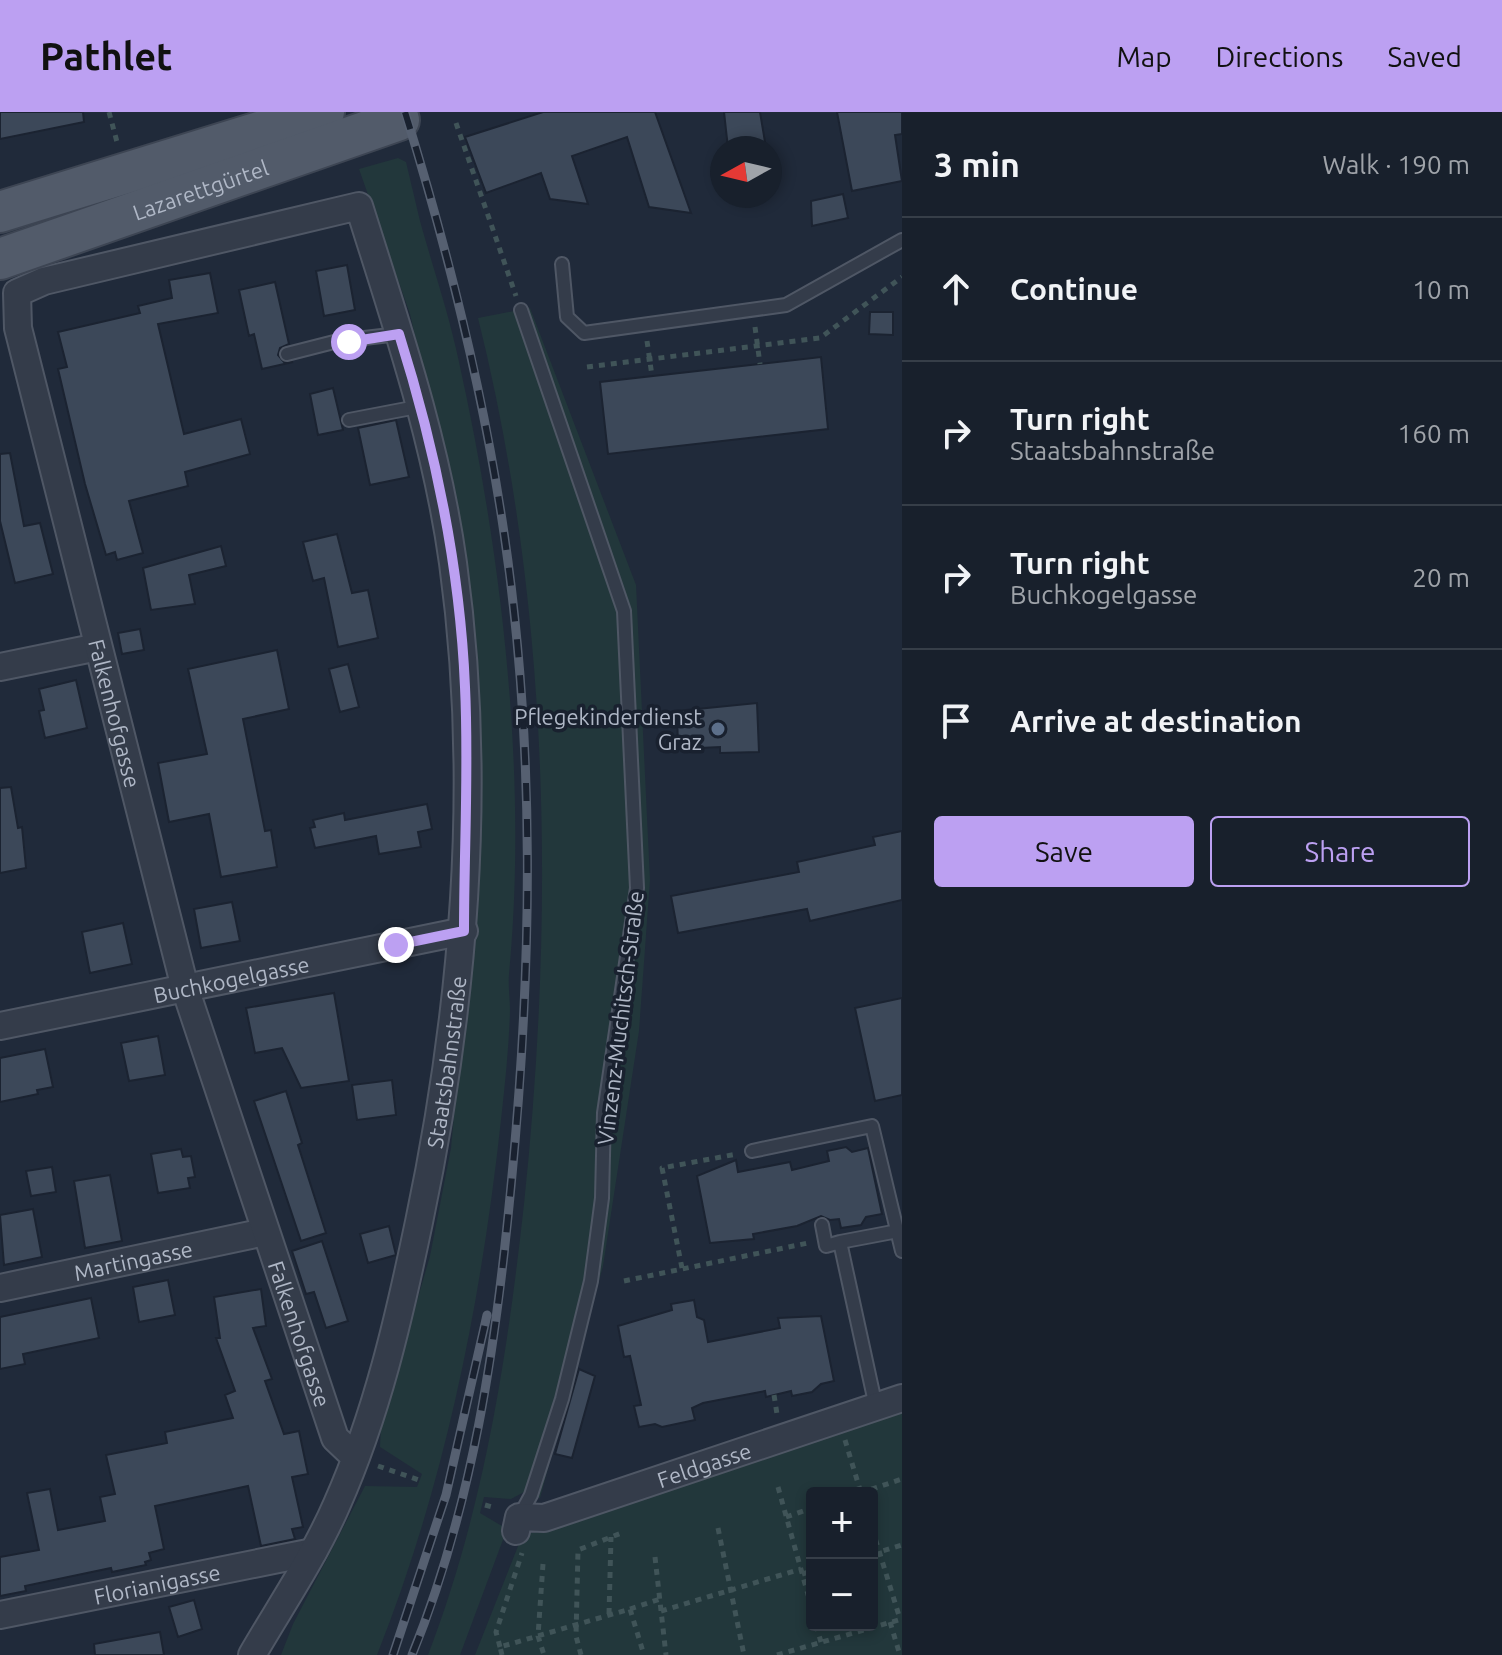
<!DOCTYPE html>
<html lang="en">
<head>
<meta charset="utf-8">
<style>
  body { margin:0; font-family:Ubuntu,sans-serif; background:#252d38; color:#f1f3f6 }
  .controls { position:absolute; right:24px; bottom:24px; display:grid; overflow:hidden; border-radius:8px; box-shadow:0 4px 12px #0003 }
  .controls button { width:72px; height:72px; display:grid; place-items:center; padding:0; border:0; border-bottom:2px solid #363e48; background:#18202c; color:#f1f3f6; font:40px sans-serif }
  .compass { position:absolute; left:710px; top:24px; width:72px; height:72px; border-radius:50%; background:#18202c; box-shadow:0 4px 12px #0003; rotate:262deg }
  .stop { position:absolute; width:24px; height:24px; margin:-18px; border:6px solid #bca0f2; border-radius:50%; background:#fff }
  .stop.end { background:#bca0f2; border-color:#fff; box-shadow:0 2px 8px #0008 }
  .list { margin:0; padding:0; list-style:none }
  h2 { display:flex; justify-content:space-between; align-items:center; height:104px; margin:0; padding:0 32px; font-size:34px }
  h2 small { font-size:26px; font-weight:400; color:#9fa3a9 }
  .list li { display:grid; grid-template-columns:52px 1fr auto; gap:24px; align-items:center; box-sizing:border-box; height:144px; padding:0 32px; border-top:2px solid #363e48 }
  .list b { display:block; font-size:30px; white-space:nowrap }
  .list p { margin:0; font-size:26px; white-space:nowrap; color:#9fa3a9 }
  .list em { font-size:26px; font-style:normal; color:#9fa3a9 }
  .actions { display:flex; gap:16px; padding:24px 32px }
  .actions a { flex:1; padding:18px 0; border:2px solid #bca0f2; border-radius:8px; text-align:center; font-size:28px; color:#bca0f2 }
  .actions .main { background:#bca0f2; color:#111 }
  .icon { flex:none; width:44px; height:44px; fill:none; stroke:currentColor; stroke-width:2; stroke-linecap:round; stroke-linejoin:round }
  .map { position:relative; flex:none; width:902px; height:1543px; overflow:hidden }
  header { display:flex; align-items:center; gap:48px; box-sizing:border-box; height:112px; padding:0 40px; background:#bca0f2; color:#111 }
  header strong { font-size:38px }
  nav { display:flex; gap:44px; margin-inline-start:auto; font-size:28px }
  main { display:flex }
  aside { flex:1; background:#18202c }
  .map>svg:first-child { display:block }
</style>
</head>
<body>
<header>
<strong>Pathlet</strong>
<nav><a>Map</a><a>Directions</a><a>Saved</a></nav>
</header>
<main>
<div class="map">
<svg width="902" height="1543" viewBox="0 0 902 1543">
  <rect width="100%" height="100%" fill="#202a3a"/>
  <path fill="#22373b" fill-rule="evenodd" d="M 398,46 L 406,50 L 420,109 C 433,156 449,202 459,250 C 502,444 528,665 509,862 C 508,875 510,886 510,899 C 509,935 505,972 501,1008 C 481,1191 445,1372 377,1543 L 281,1543 L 293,1512 L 365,1374 L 417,1375 L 422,1362 L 380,1335 L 381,1314 L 430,1144 L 451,1036 L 479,736 L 467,448 L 410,202 L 359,57 Z
    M 530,196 L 636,473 L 650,768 L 639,919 L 603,1154 L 540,1386 L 524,1380 L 511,1387 L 484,1385 L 480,1401 L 507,1417 L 460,1543 L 428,1543 C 484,1397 507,1246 524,1092 C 555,797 550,495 478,206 Z
    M 902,1300 L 902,1543 L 475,1543 L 522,1424 ZM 812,1381 L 872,1381 L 872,1513 L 812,1513 Z"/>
  <path fill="#3c4859" stroke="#1b2331" stroke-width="2" d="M 0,0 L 83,0 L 84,10 L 0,27 Z
    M 543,0 L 655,0 L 691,101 L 649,95 L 627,25 L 572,44 L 588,92 L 550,87 L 541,61 L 486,81 L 465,25 Z
    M 724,0 L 760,0 L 766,36 L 728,36 Z
    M 837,0 L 902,0 L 902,22 L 895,23 L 902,69 L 852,79 Z
    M 843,82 L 848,106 L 812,114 L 811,89 Z
    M 347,153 L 355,198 L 324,204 L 316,159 Z
    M 210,161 L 218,201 L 158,212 L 184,322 L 241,307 L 250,342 L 185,360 L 188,374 L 129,389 L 143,441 L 117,448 L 115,440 L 106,443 L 85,372 L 58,257 L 67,255 L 58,220 L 140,201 L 138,194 L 172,186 L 169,168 Z
    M 275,170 L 289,232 L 280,236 L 278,243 L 284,250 L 293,250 L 262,257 L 254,222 L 249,224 L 239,178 Z
    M 870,200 L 893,200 L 893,223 L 869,222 Z
    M 821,245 L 828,317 L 608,342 L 600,270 Z
    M 333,276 L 343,318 L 318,323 L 310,282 Z
    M 396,308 L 409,365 L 370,373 L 358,316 Z
    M 10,341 L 24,414 L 40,411 L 53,462 L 15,471 L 0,409 L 0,342 Z
    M 337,422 L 352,481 L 368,478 L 378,526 L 338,535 L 324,466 L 313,469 L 303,430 Z
    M 221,434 L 226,454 L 189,463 L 195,492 L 151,498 L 143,456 Z
    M 140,517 L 144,538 L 122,542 L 118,521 Z
    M 277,538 L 289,597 L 243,607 L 265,719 L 271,718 L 277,755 L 221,765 L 209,702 L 169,710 L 158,651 L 207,642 L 188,557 Z
    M 348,552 L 359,595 L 340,600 L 329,557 Z
    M 76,568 L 87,616 L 45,626 L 39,599 L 44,598 L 39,577 Z
    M 757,591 L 759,640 L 720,641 L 720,635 L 678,637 L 677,599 Z
    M 11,675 L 18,716 L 22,715 L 26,756 L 0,761 L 0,676 Z
    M 427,692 L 432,717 L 418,720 L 421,735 L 379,742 L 376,724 L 315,736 L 310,716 L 315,715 L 313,708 L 344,701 L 345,708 Z
    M 902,719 L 902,788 L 810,809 L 807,797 L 678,821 L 671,784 L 799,760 L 797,750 L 875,733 L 873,725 Z
    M 232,790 L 240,829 L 201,836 L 194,797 Z
    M 123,811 L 132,852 L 90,861 L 82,820 Z
    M 334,881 L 349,969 L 301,976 L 282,936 L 255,941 L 246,896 Z
    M 902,886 L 902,983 L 875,989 L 855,896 Z
    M 158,924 L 165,963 L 129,969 L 121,931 Z
    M 45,937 L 53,975 L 37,978 L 38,982 L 0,990 L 0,946 Z
    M 392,968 L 396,1003 L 357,1008 L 352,973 Z
    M 286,979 L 302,1031 L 298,1033 L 326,1121 L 301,1129 L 254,989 Z
    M 846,1035 L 852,1040 L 868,1036 L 882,1102 L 866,1105 L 861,1113 L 841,1116 L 839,1107 L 830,1108 L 821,1104 L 797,1114 L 753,1122 L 754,1127 L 710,1131 L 697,1064 L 736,1048 L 738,1060 L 790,1050 L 792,1058 L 829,1049 L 827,1039 Z
    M 181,1037 L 183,1045 L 191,1044 L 195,1065 L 188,1066 L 190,1076 L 158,1081 L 151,1042 Z
    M 52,1055 L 56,1080 L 31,1084 L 26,1059 Z
    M 110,1063 L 122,1129 L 85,1136 L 74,1069 Z
    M 33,1097 L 42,1145 L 4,1153 L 0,1103 Z
    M 389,1114 L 396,1143 L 368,1151 L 360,1122 Z
    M 322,1129 L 348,1209 L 326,1216 L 314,1180 L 306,1182 L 292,1139 Z
    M 168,1168 L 175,1203 L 139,1210 L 133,1175 Z
    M 261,1177 L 266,1214 L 253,1216 L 272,1267 L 265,1269 L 284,1322 L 299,1319 L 308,1362 L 292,1365 L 303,1415 L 292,1417 L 295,1427 L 261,1434 L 248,1374 L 155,1394 L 164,1437 L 149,1441 L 151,1448 L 145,1450 L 146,1453 L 112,1460 L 111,1456 L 25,1474 L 26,1479 L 0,1484 L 0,1445 L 39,1438 L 27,1381 L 50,1377 L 58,1418 L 105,1409 L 100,1385 L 115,1382 L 106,1343 L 167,1331 L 165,1320 L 233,1306 L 225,1283 L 235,1279 L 216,1226 L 220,1226 L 214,1185 Z
    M 91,1186 L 99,1226 L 23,1242 L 25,1252 L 0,1257 L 0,1205 Z
    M 694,1188 L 697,1205 L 704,1208 L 708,1230 L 780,1216 L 778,1206 L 821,1204 L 834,1269 L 821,1272 L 812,1280 L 792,1284 L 791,1279 L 766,1285 L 765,1279 L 703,1291 L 692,1296 L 695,1308 L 662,1315 L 655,1312 L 639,1315 L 634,1294 L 641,1293 L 630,1244 L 624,1245 L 618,1214 L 672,1198 L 671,1192 Z
    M 579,1257 L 595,1264 L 572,1346 L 555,1342 Z
    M 194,1488 L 202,1517 L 178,1525 L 169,1495 Z
    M 160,1520 L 164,1543 L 95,1543 L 94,1532 Z"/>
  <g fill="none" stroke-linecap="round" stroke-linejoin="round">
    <g stroke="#4f5765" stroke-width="16">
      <path id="lane" d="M 562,152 L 567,205 L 584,221 L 786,193 L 902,128
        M 287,242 L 338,229 L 399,222
        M 349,308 L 422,294
        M 752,1039 L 872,1014 L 902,1139
        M 822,1113 L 826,1134 L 840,1130
        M 876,1295 L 840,1130 L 898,1119
        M 519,1405 L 531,1383 L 562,1287 L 591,1169 L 602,1086 L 604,1001 L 637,776 L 624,499 L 521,198"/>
    </g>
    <g stroke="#4f5765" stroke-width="30">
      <g id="street">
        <path d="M 0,555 L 98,535"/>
        <path id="s1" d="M 0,914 L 464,819"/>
        <path id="s2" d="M 0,1176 L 265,1120"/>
        <path id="s3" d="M 516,1419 L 519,1405 L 544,1406 L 902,1286"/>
        <path id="s4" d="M 0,1503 L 313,1440"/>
        <path id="s5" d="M 252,1543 C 281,1493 314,1445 337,1392 C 377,1302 399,1206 419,1110 C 464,896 483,669 453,451 C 436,328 396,212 359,94 L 44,169 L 17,181 L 18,216 L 185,876 L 335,1326 L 355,1345"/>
      </g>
    </g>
    <g stroke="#3d4553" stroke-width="44">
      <g id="primary">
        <path d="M 0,100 L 324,0"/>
        <path id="s6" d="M 0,147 L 399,8"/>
      </g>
    </g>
    <path stroke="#405458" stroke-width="5" stroke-dasharray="6 6" stroke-linecap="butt" d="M 109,0 L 117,30
      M 456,11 L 516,184
      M 755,215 L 760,252
      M 647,229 L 652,264
      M 587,255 L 820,226 L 902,165
      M 682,1156 L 662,1056 L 737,1042
      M 624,1169 L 808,1131
      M 774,1283 L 777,1302
      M 845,1328 L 861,1381
      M 378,1354 L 419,1368
      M 778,1375 L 812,1497
      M 860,1381 L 902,1367
      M 485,1393 L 496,1396
      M 786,1405 L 812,1396
      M 718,1416 L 744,1543
      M 872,1416 L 900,1507
      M 872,1442 L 902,1433
      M 655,1445 L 666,1543
      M 543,1452 L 538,1524 L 544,1543
      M 802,1462 L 812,1459
      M 630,1497 L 660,1487
      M 661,1499 L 801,1457
      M 609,1502 L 611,1425
      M 890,1510 L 900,1543
      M 816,1513 L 821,1530
      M 500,1535 L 496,1520 L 522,1441
      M 502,1543 L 500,1535 L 630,1497 L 644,1543
      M 581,1543 L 576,1524 L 578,1438 L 624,1420
      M 777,1543 L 902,1507"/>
    <use href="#lane" stroke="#343c4a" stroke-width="12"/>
    <use href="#street" stroke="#343c4a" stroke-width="26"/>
    <use href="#primary" stroke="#525b6a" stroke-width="40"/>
    <g stroke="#566071" stroke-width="9">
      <path id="rail" d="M 405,0 C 448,139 483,278 504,421 C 536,638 532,857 511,1074 C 496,1234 473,1393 412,1543
        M 393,1543 L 446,1383 L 487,1203"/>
    </g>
    <use href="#rail" stroke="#19212f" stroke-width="6" stroke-dasharray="18" stroke-linecap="butt"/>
  </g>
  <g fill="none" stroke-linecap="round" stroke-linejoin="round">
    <path stroke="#bca0f2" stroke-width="10" d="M 349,230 L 399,222 C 435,336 460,455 465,575 C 469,656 464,738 464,819 L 396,833"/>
  </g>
  <circle fill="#5c6f8a" stroke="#19212f" stroke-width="3" cx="718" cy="617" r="8"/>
  <g text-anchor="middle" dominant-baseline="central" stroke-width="7" stroke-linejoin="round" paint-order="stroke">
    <g font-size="22" fill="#afb7c6" stroke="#19212f">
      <text stroke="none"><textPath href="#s6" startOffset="212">Lazarettgürtel</textPath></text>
      <text stroke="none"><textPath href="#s5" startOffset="2286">Falkenhofgasse</textPath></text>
      <text stroke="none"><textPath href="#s1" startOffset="236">Buchkogelgasse</textPath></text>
      <text transform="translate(620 906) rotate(-83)">Vinzenz-Muchitsch-Straße</text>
      <text stroke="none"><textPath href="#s5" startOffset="630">Staatsbahnstraße</textPath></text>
      <text stroke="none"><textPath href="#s2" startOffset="136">Martingasse</textPath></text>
      <text stroke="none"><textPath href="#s5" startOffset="2934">Falkenhofgasse</textPath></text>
      <text stroke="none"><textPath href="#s3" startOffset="208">Feldgasse</textPath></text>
      <text stroke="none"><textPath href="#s4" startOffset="160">Florianigasse</textPath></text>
    </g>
    <g font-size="22" fill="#afb7c6" stroke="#19212f" text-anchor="end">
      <text x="702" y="604">Pflegekinderdienst<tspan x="702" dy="25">Graz</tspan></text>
    </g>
  </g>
</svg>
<div class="controls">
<button>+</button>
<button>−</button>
</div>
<svg class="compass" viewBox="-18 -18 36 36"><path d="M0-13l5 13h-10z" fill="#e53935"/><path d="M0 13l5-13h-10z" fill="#9fa3a9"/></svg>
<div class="stop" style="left:349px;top:230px"></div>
<div class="stop end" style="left:396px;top:833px"></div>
</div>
<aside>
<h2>3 min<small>Walk · 190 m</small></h2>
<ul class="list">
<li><svg class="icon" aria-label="ahead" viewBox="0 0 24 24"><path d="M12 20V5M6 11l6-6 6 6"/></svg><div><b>Continue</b></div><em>10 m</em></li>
<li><svg class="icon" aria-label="right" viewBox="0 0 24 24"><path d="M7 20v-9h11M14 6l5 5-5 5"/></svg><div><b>Turn right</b><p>Staatsbahnstraße</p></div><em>160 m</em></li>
<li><svg class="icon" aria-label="right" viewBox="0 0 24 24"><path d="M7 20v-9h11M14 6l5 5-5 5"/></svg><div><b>Turn right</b><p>Buchkogelgasse</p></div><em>20 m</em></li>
<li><svg class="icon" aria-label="arrive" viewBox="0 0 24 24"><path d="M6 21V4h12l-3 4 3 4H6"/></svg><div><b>Arrive at destination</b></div></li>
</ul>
<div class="actions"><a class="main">Save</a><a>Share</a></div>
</aside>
</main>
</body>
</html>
